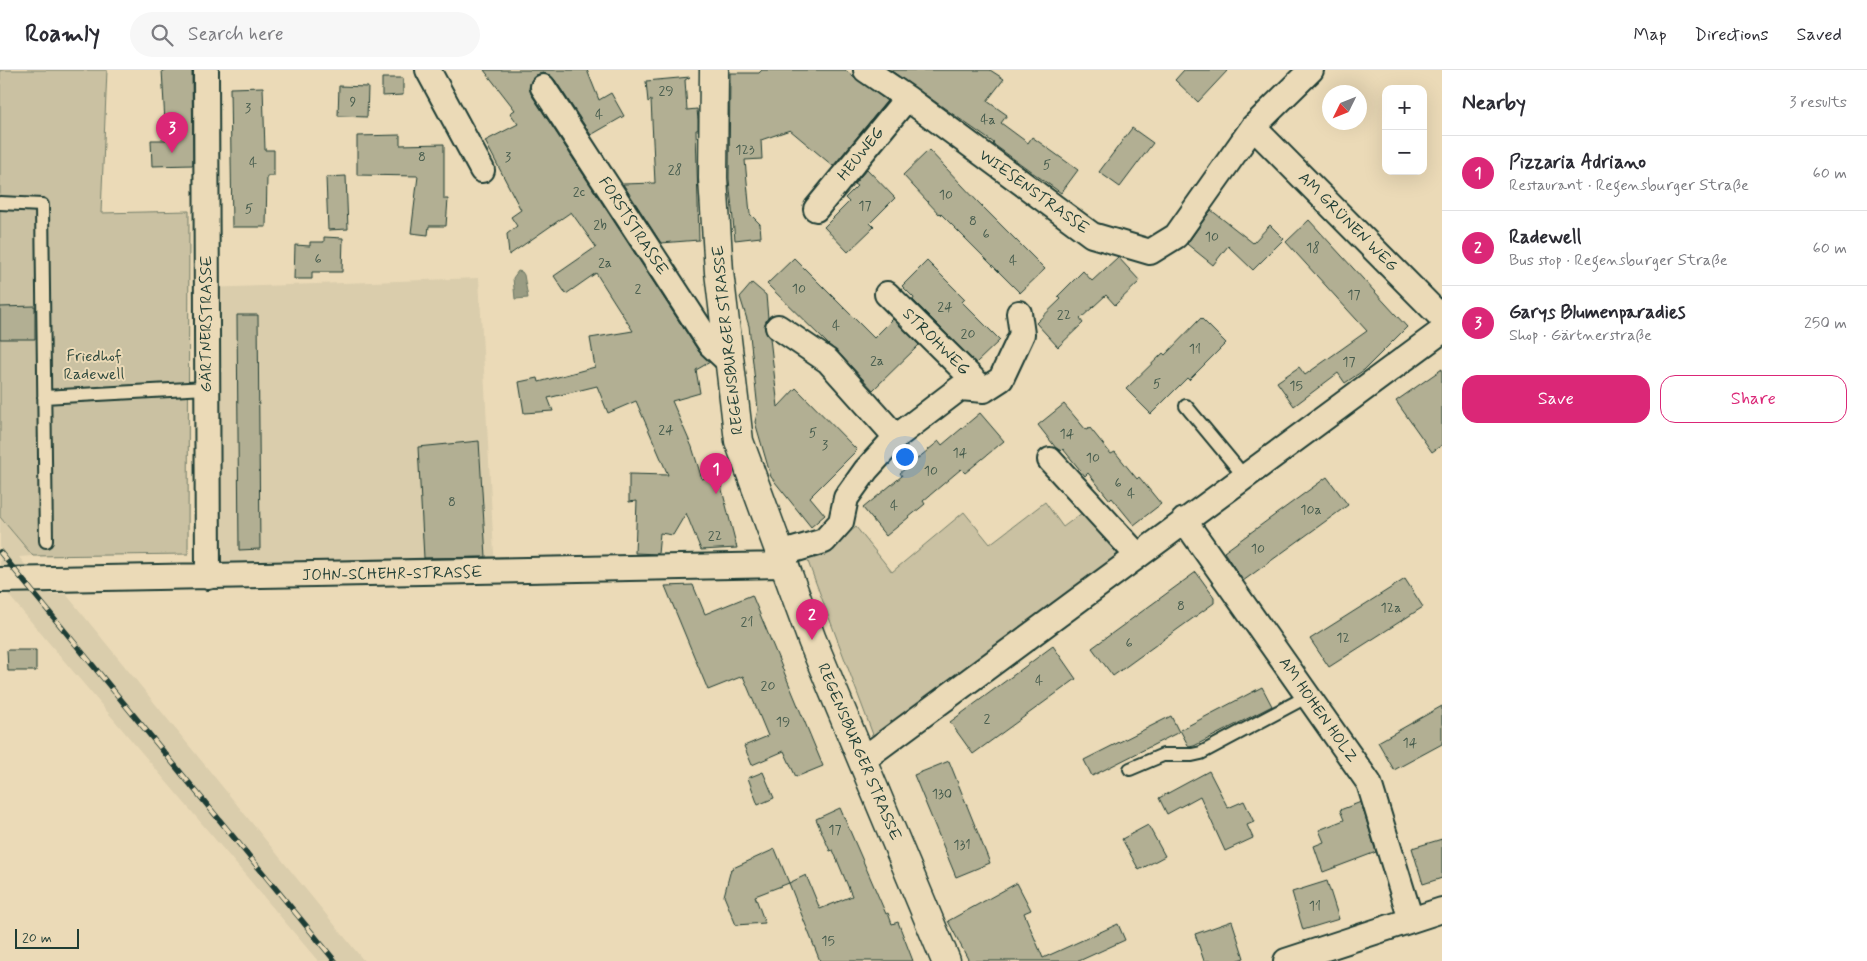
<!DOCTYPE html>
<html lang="en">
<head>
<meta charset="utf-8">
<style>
  body { margin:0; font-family:Mynerve,sans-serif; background:#f7f7f7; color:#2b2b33 }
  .controls { position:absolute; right:15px; top:15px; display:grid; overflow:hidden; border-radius:10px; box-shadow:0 5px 20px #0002 }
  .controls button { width:45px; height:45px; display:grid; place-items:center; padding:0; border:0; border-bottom:1px solid #e1e1e2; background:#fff; color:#2b2b33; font:25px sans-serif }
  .compass { position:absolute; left:1322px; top:15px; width:45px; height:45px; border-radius:50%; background:#fff; box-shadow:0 5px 20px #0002; rotate:227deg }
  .scale { position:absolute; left:15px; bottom:12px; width:64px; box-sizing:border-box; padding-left:5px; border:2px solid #1f3d34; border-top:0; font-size:14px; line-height:18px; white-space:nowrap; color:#1f3d34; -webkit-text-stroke:4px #ebdab7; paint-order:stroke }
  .you { position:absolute; left:904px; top:386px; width:18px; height:18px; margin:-12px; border:4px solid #fff; border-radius:50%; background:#1a73e8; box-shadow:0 0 0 8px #1a73e833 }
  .badge { display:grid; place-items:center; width:32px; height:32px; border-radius:50%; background:#db2777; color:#fff; font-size:16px; font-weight:700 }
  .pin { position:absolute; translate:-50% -41px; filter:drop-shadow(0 1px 2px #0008) }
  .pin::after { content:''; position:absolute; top:26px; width:18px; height:15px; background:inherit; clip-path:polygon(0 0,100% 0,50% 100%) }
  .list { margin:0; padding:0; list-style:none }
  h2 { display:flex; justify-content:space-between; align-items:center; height:65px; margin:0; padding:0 20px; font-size:21px }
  h2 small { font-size:16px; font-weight:400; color:#7c7c81 }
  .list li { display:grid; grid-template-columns:32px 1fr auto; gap:15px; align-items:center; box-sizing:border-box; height:75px; padding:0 20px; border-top:1px solid #e1e1e2 }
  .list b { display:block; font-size:19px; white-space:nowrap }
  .list p { margin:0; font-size:16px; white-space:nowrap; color:#7c7c81 }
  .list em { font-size:16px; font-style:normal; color:#7c7c81 }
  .actions { display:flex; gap:10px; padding:15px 20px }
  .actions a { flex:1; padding:11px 0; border:1px solid #db2777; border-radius:15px; text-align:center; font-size:18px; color:#db2777 }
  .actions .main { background:#db2777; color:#fff }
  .icon { flex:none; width:28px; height:28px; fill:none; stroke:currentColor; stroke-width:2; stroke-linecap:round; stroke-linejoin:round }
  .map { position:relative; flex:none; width:1442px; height:891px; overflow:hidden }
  header { display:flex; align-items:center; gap:30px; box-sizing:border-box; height:70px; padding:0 25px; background:#fff; border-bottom:1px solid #e1e1e2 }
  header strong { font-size:24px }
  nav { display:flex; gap:28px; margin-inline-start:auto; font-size:18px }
  .search { width:350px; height:45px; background:#f7f7f7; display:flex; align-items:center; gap:12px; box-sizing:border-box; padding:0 18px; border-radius:28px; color:#7c7c81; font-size:19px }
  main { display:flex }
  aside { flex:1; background:#fff }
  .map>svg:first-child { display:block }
</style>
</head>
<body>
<header>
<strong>Roamly</strong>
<div class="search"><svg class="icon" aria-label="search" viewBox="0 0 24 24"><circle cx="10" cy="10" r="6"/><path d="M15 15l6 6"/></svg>Search here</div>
<nav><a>Map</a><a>Directions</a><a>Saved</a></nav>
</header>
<main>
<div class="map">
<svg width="1442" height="891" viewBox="0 0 1442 891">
  <rect width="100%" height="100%" fill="#ebdab7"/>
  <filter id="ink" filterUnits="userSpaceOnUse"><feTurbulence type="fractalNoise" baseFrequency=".02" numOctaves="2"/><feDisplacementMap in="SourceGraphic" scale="10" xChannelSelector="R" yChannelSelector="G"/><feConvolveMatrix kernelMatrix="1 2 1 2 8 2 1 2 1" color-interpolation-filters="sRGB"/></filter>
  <g filter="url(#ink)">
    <path fill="#dacdac" d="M 479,208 L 495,502 L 208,507 L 206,218 Z
      M 0,447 L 33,486 L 19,487 L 49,524 L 66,524 L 364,891 L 318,891 L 6,522 L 19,522 L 0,500 Z"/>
    <path fill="#cac1a2" stroke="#747f6b" d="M 0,0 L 107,0 L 101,143 L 189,141 L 188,484 L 33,486 L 0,447 Z
      M 1045,432 L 1063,457 L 1082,443 L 1121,488 L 875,670 L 807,489 L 830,478 L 856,457 L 892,502 L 964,442 L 990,474 Z"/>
    <path fill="#9a9c83" stroke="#697663" d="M 518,201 L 522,202 L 524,205 L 528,228 L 515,229 L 513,208 Z"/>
    <path fill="#b2af93" stroke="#1f3d34" d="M 162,0 L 192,0 L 193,95 L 152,96 L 151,70 L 166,70 Z
      M 484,0 L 587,0 L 599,30 L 611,23 L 624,46 L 591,65 L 555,10 L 550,5 L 543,3 L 536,5 L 531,11 L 529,18 L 531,24 L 699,282 L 710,292 L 696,300 L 700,323 L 672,331 L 692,377 L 702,409 L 718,404 L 737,478 L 701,480 L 686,443 L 673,465 L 660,463 L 658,484 L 635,483 L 637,431 L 629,432 L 629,404 L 668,405 L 636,331 L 608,343 L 597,316 L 548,328 L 553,341 L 524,343 L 519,312 L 538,308 L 539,312 L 595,297 L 590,268 L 633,261 L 596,203 L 566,224 L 554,206 L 596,177 L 571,142 L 509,185 L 507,164 L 517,156 L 511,147 L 521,140 L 485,71 L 518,54 L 510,43 L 515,40 Z
      M 762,0 L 845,0 L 887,31 L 833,96 L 790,60 L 761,70 L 762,89 L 745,90 L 750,144 L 760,154 L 761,167 L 735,170 L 729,109 L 730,3 L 759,3 Z
      M 890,0 L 990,0 L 1004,9 L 987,31 L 1007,45 L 1001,53 L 1028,73 L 1032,67 L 1078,100 L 1061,123 L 993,74 L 994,73 Z
      M 1184,0 L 1228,0 L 1198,32 L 1175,10 Z
      M 690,7 L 685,10 L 687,40 L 697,39 L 698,50 L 698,60 L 696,60 L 699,170 L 661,173 L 623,114 L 655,113 L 651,30 L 648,32 L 646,11 Z
      M 382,8 L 403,8 L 403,25 L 382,26 Z
      M 339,16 L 368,17 L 367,47 L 338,46 Z
      M 263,17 L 265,80 L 274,80 L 274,106 L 267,106 L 266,157 L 232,157 L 230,18 Z
      M 1132,58 L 1153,73 L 1120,117 L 1099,102 Z
      M 400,65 L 400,75 L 444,74 L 444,129 L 448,129 L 446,156 L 429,156 L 428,165 L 411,163 L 418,106 L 357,105 L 357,66 Z
      M 929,80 L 978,132 L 1045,199 L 1020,223 L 940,143 L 939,144 L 903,105 Z
      M 867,99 L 895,128 L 870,153 L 874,157 L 848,182 L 824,157 L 849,132 L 845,128 L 857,116 L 854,114 Z
      M 346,106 L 348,159 L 328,160 L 326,107 Z
      M 1211,140 L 1253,173 L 1270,155 L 1284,169 L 1253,200 L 1228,176 L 1213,195 L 1187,174 Z
      M 1309,150 L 1407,257 L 1364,300 L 1345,313 L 1338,303 L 1294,336 L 1277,312 L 1299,297 L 1305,305 L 1367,261 L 1286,172 Z
      M 324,167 L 343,168 L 342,202 L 312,202 L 312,209 L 294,209 L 295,175 L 310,176 L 310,172 L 324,172 Z
      M 1118,187 L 1140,211 L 1115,235 L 1106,225 L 1080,249 L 1083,253 L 1058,277 L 1036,253 L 1061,229 L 1058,226 L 1083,201 L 1092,211 Z
      M 794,188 L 874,268 L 893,249 L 919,275 L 873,320 L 838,282 L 829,275 L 767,214 Z
      M 927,191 L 965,229 L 962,232 L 1000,270 L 976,293 L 913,230 L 914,228 L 902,216 Z
      M 752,213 L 766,225 L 768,248 L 764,256 L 766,263 L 770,268 L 778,337 L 796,318 L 857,380 L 810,427 L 825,445 L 811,457 L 771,407 L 755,352 L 758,340 L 749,256 L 740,227 Z
      M 35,236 L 35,269 L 0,269 L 0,237 Z
      M 237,245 L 258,245 L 260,479 L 239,480 Z
      M 1201,248 L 1226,273 L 1189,310 L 1187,308 L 1151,344 L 1126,319 L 1163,283 L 1165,285 Z
      M 1442,299 L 1442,375 L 1432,382 L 1396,331 Z
      M 1064,334 L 1086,360 L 1090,358 L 1111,384 L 1115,382 L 1137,409 L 1139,407 L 1161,434 L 1134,455 L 1112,428 L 1110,430 L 1088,403 L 1085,406 L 1063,379 L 1061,381 L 1056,378 L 1038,355 Z
      M 980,343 L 1004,371 L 965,403 L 961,399 L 923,431 L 925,434 L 886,466 L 863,438 L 902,406 L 900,403 L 939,371 L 942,375 Z
      M 479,371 L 486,487 L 424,488 L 418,377 Z
      M 1327,407 L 1348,435 L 1243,511 L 1224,482 Z
      M 1196,502 L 1214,527 L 1214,533 L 1113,606 L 1092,578 Z
      M 1405,509 L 1423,537 L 1329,597 L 1310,569 Z
      M 693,515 L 705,544 L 752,525 L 823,696 L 796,707 L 784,681 L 752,695 L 744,676 L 768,666 L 743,606 L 708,620 L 665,516 Z
      M 1053,576 L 1076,609 L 973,684 L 950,652 Z
      M 7,580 L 36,580 L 36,601 L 8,601 Z
      M 1262,617 L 1272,636 L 1194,676 L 1189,677 L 1180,660 Z
      M 1442,636 L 1442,674 L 1394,700 L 1378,672 Z
      M 1171,646 L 1179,662 L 1092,706 L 1084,690 Z
      M 949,691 L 990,793 L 956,807 L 914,705 Z
      M 1209,701 L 1228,738 L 1244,731 L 1254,752 L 1247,755 L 1253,768 L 1225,781 L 1200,726 L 1167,744 L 1159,728 Z
      M 763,702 L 774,728 L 758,735 L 748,708 Z
      M 1361,732 L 1376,782 L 1323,802 L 1314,776 L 1324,772 L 1319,760 L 1344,750 L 1340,740 Z
      M 840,738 L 886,844 L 888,843 L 892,854 L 898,852 L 913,891 L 820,891 L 789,813 L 806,805 L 820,839 L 852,826 L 833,780 L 830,781 L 816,749 Z
      M 1148,755 L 1165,786 L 1139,800 L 1122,769 Z
      M 1442,769 L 1442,808 L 1423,814 L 1412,778 Z
      M 775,779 L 789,813 L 755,826 L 765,853 L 736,855 L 724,826 L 731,799 Z
      M 1327,811 L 1339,849 L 1303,860 L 1292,822 Z
      M 1017,813 L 1031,840 L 1024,843 L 1043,888 L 1118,854 L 1125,870 L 1079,891 L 969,891 L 948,851 Z
      M 1232,851 L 1244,888 L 1235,891 L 1204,891 L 1195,864 Z"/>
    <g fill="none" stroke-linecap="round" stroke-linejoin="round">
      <g stroke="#1f3d34" stroke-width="16">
        <path id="service" d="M 0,133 L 42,135 L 46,471
          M 44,327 L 206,318
          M 1186,336 L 1244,406
          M 1130,699 L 1163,685 L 1192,685 L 1201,683 L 1308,626"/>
      </g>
      <g stroke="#1f3d34" stroke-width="28">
        <path id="minor" d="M 206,0 L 208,507
          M 428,0 L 482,100
          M 866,0 L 907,28 L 1092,165 L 1150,182 L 1176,166 L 1253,57 L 1311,0
          M 543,17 L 711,275 L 728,291
          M 1253,57 L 1442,248
          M 816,139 L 907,28
          M 887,224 L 984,320
          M 778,257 L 828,291 L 896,367
          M 1050,390 L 1138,486
          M 1184,450 L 1369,713 L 1411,850
          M 780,484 L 824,471 L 841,452 L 846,428 L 866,400 L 896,367 L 960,318 L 984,320 L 1001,309 L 1022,264 L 1019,243
          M 0,510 L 784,495
          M 862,690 L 1442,261
          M 1286,891 L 1442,840"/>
      </g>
      <g stroke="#1f3d34" stroke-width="31">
        <path id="secondary" d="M 714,0 L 713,108 L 719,202 L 739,371 L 812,570 L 946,891"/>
      </g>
      <use href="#service" stroke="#ebdab7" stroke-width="12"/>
      <use href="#minor" stroke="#ebdab7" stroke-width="24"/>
      <use href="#secondary" stroke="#ebdab7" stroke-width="28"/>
      <g stroke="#1f3d34" stroke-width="5.5">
        <path id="rail" d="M 0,482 L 335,891"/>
      </g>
      <use href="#rail" stroke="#ebdab7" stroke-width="4" stroke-dasharray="11" stroke-linecap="butt"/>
    </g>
  </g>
  <g text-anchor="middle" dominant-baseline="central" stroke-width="4" stroke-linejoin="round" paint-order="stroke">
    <g font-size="14" fill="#445a4c">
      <text x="666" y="21">29</text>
      <text x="353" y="32">9</text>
      <text x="248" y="38">3</text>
      <text x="599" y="45">4</text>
      <text x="988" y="50">4a</text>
      <text x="745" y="80">123</text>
      <text x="422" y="87">8</text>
      <text x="508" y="87">3</text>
      <text x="253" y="93">4</text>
      <text x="1047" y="95">5</text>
      <text x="675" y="100">28</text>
      <text x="579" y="122">2c</text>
      <text x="946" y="125">10</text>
      <text x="865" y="136">17</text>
      <text x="249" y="139">5</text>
      <text x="973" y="151">8</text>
      <text x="600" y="155">2b</text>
      <text x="986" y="164">6</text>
      <text x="1212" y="167">10</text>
      <text x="1313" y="178">18</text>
      <text x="318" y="189">6</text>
      <text x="1013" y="191">4</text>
      <text x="605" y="193">2a</text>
      <text x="638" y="219">2</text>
      <text x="799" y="219">10</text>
      <text x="1354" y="225">17</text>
      <text x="945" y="237">24</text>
      <text x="1064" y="245">22</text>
      <text x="836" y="256">4</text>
      <text x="968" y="264">20</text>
      <text x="1195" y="279">11</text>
      <text x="877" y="291">2a</text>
      <text x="1349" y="292">17</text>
      <text x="1157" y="314">5</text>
      <text x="1296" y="316">15</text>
      <text x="666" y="360">24</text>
      <text x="813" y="363">5</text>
      <text x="1067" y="364">14</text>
      <text x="825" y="375">3</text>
      <text x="960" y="383">14</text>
      <text x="1093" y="388">10</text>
      <text x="931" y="401">10</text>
      <text x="1118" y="413">6</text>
      <text x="1131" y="424">4</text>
      <text x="452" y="432">8</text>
      <text x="894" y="436">4</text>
      <text x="1311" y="440">10a</text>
      <text x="715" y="466">22</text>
      <text x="1258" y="479">10</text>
      <text x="1181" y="536">8</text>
      <text x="1391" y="538">12a</text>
      <text x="747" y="552">21</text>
      <text x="1343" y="568">12</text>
      <text x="1129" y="573">6</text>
      <text x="1039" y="611">4</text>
      <text x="768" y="616">20</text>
      <text x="987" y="649">2</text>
      <text x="783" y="652">19</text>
      <text x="1410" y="673">14</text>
      <text x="942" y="724">130</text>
      <text x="835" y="760">17</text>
      <text x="962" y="775">131</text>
      <text x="1315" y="836">11</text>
      <text x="828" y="871">15</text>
    </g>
    <g font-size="16" fill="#1f3d34" stroke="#ebdab7">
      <text transform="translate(861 84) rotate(-51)">HEUWEG</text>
      <text transform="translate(1034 122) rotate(36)">WIESENSTRASSE</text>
      <text transform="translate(1348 152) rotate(45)">AM GRÜNEN WEG</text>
      <text transform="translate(633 156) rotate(57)">FORSTSTRASSE</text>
      <text transform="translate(206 254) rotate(-90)">GÄRTNERSTRASSE</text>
      <text transform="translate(728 270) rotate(-96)">REGENSBURGER STRASSE</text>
      <text transform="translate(936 272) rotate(45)">STROHWEG</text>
      <text transform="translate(392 504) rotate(-1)">JOHN-SCHEHR-STRASSE</text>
      <text transform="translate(1318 640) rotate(55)">AM HOHEN HOLZ</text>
      <text transform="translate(859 682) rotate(67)">REGENSBURGER STRASSE</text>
    </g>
    <g font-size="16" fill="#304a3f" stroke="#ebdab7">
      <text x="94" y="286">Friedhof<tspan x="94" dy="18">Radewell</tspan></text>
    </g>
  </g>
</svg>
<div class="controls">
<button>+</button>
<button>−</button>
</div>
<svg class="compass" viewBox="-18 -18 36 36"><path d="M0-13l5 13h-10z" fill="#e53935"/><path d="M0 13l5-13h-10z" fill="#7c7c81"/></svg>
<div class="scale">20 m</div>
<div class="you"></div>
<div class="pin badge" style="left:716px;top:424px">1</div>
<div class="pin badge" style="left:812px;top:570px">2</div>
<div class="pin badge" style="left:172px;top:83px">3</div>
</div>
<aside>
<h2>Nearby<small>3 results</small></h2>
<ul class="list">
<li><span class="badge">1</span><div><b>Pizzaria Adriano</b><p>Restaurant · Regensburger Straße</p></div><em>60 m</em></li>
<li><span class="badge">2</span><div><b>Radewell</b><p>Bus stop · Regensburger Straße</p></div><em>60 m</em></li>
<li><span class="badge">3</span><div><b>Garys Blumenparadies</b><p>Shop · Gärtnerstraße</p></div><em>250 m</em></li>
</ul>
<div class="actions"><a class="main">Save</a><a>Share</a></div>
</aside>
</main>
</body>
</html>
